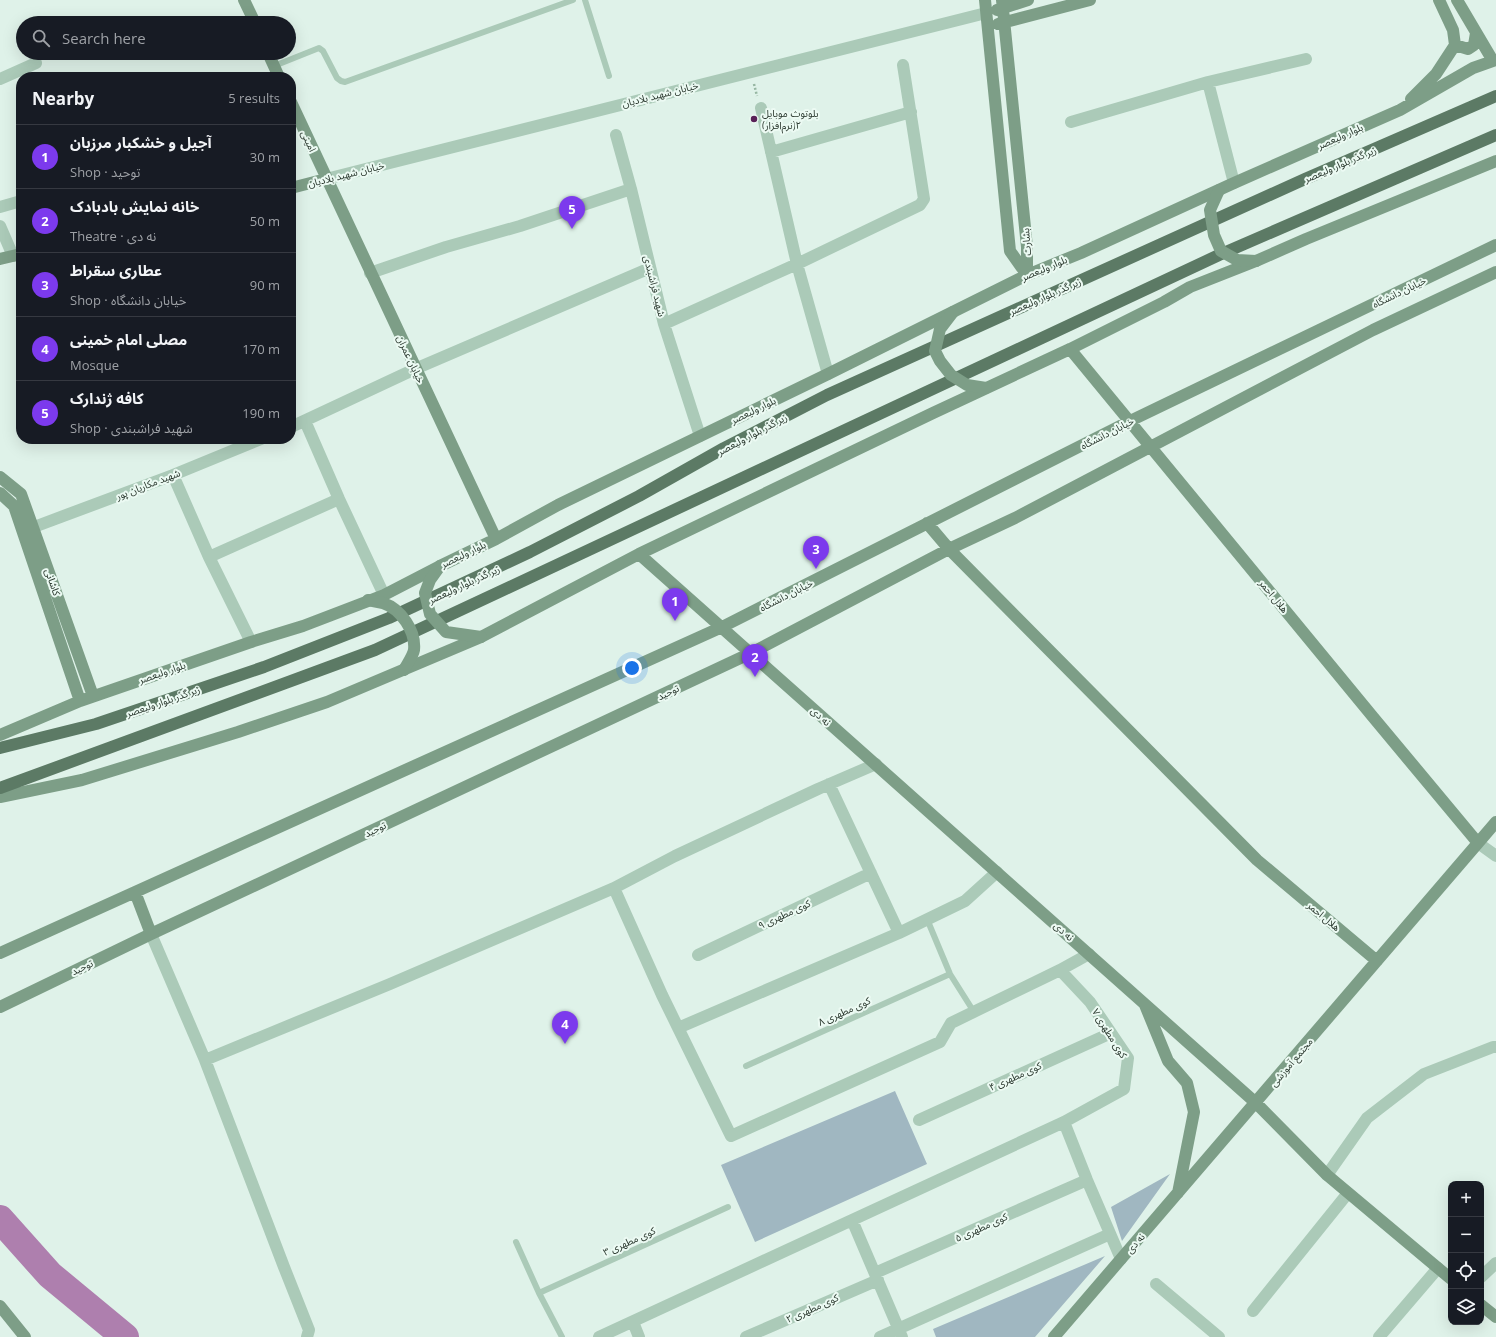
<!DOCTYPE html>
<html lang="en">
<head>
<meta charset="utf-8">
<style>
  body { margin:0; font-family:"Open Sans","Noto Sans Arabic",sans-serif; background:#20242c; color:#f1f3f6 }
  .controls { position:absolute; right:12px; bottom:12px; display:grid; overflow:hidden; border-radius:8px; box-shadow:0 4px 16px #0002 }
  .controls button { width:36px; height:36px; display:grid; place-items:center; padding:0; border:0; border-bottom:1px solid #363941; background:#171b24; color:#f1f3f6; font:20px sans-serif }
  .you { position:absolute; left:632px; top:668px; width:14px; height:14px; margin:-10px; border:3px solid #fff; border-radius:50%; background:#1a73e8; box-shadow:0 0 0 6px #1a73e833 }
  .badge { display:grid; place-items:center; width:26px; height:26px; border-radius:50%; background:#7c3aed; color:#fff; font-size:13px; font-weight:700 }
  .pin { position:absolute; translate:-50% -33px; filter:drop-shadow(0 1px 2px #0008) }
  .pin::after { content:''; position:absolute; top:21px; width:14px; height:12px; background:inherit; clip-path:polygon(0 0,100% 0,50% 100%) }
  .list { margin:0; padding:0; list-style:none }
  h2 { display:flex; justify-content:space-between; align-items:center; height:52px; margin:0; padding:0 16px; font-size:17px }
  h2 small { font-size:13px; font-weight:400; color:#9ea1a6 }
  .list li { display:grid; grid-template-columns:26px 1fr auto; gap:12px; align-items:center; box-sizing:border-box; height:64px; padding:0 16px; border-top:1px solid #363941 }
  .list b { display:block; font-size:15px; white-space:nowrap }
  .list p { margin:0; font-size:13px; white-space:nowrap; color:#9ea1a6 }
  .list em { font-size:13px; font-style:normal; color:#9ea1a6 }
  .icon { flex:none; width:22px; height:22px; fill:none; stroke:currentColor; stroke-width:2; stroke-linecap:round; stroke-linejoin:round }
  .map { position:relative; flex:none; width:1496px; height:1337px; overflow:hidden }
  .search { position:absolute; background:#171b24; box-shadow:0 4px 16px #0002; left:16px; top:16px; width:280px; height:44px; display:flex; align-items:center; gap:10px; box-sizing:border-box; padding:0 14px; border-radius:22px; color:#9ea1a6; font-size:15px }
  .panel { position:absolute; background:#171b24; box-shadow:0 4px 16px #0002; left:16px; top:72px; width:280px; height:372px; border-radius:16px }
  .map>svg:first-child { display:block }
</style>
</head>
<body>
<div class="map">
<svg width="1496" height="1337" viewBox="0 0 1496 1337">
  <rect width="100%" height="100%" fill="#dff2e9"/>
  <path fill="#a0b7c1" d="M 895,1091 L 927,1164 L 755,1242 L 721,1165 Z
    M 1170,1174 L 1122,1241 L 1111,1207 Z
    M 1105,1256 L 1035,1337 L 936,1337 L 933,1329 Z"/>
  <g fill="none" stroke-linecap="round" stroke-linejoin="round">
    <path stroke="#ae7fae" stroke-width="28" d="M 0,1219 L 50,1275 L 125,1337"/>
    <path stroke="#96b6a2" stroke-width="2.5" stroke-dasharray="2 2" stroke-linecap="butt" d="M 754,84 L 757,96"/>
    <path stroke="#abcab8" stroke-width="6" d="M 585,0 L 609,76
      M 274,66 L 319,48 L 323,51 L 337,78 L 341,81 L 345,82 L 573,0
      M 927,919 L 950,974 L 974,1012
      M 746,1066 L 950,974
      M 516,1242 L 539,1293 L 562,1337
      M 539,1293 L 728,1207"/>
    <path stroke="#abcab8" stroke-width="12" d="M 0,79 L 36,63
      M 1208,82 L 1234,183
      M 761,108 L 797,264 L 828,374
      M 1071,122 L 1208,82 L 1306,59
      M 616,135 L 631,189 L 664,324 L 700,436
      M 771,152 L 911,112
      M 326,179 L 986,13
      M 0,207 L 21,201
      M 0,226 L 13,256
      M 370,273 L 446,247 L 520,226 L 631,189
      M 664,324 L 797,264 L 920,205 L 924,199 L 903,65
      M 305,421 L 339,499 L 384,595
      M 291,427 L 415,369 L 650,268
      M 173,475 L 209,557 L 251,642
      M 34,527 L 173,475 L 261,439
      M 209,557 L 339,499
      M 829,784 L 899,933
      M 1478,843 L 1496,856
      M 614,888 L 662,995 L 731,1136 L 940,1042 L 951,1023 L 1060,970 L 1089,954
      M 151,934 L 205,1060 L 284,1267 L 309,1330 L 307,1337
      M 698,955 L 871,873
      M 678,1028 L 899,933 L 965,901 L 997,872
      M 205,1060 L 390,984 L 614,888 L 675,856 L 818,789 L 876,764
      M 919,1120 L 1111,1033
      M 1064,1122 L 1087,1180 L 1121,1259
      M 1327,1175 L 1367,1118 L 1424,1074 L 1493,1047 L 1496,1047
      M 852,1220 L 902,1337
      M 875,1273 L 1087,1180
      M 1481,1277 L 1496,1263
      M 1156,1284 L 1219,1337
      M 1253,1311 L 1348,1193
      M 633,1322 L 639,1337
      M 599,1337 L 1064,1122 L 1124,1089 L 1128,1058 L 1090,1002 L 1060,970
      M 746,1337 L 878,1280
      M 880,1337 L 1110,1234
      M 1379,1337 L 1438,1268"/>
    <path stroke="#7d9e87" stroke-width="12" d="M 244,0 L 255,23
      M 985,0 L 1010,251 L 1027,275 L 1027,247 L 1002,0
      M 1457,0 L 1493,61
      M 997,10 L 1028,0
      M 998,24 L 1090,0
      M 1455,45 L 1468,49 L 1474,45 L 1476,33
      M 268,53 L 279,77
      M 1411,99 L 1436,74 L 1455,45 L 1453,30 L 1439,0
      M 291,102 L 496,539
      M 291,188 L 326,179
      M 0,259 L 21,254
      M 1070,349 L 1373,717 L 1478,843
      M 0,477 L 21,494 L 93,696
      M 0,493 L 14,506 L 80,701
      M 927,523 L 949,549 L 1257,860 L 1377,961
      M 639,554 L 1256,1103 L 1327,1175 L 1451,1279
      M 0,735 L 80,701 L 251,642 L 303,626 L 384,595 L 440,566 L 496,539 L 558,505 L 828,374 L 1027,275 L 1081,253 L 1234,183 L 1400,110 L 1473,68 L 1496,60
      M 0,797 L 82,780 L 238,732 L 327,702 L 481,637 L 639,554 L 933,413 L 1070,349 L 1164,302 L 1190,287 L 1256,261 L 1306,239 L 1496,161
      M 135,892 L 151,934
      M 0,953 L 722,627 L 1130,421 L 1496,245
      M 1145,1005 L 1168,1061 L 1187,1083 L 1194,1112 L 1178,1193
      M 0,1007 L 151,934 L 751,653 L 949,549 L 1015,518 L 1373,330 L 1496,272
      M 1481,1305 L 1496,1317
      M 0,1306 L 25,1337
      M 1054,1337 L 1496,822"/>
    <path stroke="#5c7a65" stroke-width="12" d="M 0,748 L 96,724 L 264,667 L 389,618 L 530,552 L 639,496 L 724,448 L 827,395 L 1305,179 L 1496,96
      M 0,788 L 375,650 L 1219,255 L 1496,135"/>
    <path stroke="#7d9e87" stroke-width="12" d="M 1219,190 L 1210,210 L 1214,235 L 1221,251 L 1237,260 L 1256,261
      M 953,312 L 940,329 L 935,351 L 940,361 L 951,375 L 967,385 L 986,388
      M 440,566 L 430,580 L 425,593 L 430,614 L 446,632 L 481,637
      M 368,600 C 373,601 378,602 383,603 C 401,609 416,631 414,650 C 413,656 407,664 404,670"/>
  </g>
  <circle fill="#592157" stroke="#ecfaf3" stroke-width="1.5" cx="754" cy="119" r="4"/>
  <g text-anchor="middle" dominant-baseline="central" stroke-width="4" stroke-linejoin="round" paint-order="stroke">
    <g font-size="10" fill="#2a382e" stroke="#ecfaf3">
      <text transform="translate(660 94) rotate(-14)">خیابان شهید بلادیان</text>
      <text transform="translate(1340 136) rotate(-24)">بلوار ولیعصر</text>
      <text transform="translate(309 141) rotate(65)">امینی</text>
      <text transform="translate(1340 164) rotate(-23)">زیر گذر بلوار ولیعصر</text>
      <text transform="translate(346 174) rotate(-14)">خیابان شهید بلادیان</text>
      <text transform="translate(1026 242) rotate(-94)">بشارت</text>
      <text transform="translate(1044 268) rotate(-23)">بلوار ولیعصر</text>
      <text transform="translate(655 286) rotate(76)">شهید فراشبندی</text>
      <text transform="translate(1399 292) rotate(-26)">خیابان دانشگاه</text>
      <text transform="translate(1045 296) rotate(-24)">زیر گذر بلوار ولیعصر</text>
      <text transform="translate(411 359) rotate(65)">خیابان عمران</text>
      <text transform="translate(753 410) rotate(-26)">بلوار ولیعصر</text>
      <text transform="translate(1107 433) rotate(-27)">خیابان دانشگاه</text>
      <text transform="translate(752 434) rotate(-28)">زیر گذر بلوار ولیعصر</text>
      <text transform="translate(148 484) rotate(-21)">شهید مکاریان پور</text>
      <text transform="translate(463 554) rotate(-26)">بلوار ولیعصر</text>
      <text transform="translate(53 582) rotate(71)">کاشانی</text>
      <text transform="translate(464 584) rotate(-25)">زیر گذر بلوار ولیعصر</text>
      <text transform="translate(786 595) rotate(-27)">خیابان دانشگاه</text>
      <text transform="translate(1274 596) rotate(51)">هلال احمر</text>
      <text transform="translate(162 672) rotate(-19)">بلوار ولیعصر</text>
      <text transform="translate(668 692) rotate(-25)">توحید</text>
      <text transform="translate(163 701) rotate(-19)">زیر گذر بلوار ولیعصر</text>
      <text transform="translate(821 716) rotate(42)">نه دی</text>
      <text transform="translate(375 829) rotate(-25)">توحید</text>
      <text transform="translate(784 914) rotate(-25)">کوی مطهری ۹</text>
      <text transform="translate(1324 916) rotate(40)">هلال احمر</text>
      <text transform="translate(1064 931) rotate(42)">نه دی</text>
      <text transform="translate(82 967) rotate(-26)">توحید</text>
      <text transform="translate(844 1011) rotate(-24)">کوی مطهری ۸</text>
      <text transform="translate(1110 1033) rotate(58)">کوی مطهری ۷</text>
      <text transform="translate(1291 1062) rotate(-50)">مجتمع آموزشی</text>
      <text transform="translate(1015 1076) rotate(-24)">کوی مطهری ۴</text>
      <text transform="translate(981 1227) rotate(-24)">کوی مطهری ۵</text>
      <text transform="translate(629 1241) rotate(-24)">کوی مطهری ۳</text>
      <text transform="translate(1135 1243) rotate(-49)">نه دی</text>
      <text transform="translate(812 1308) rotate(-24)">کوی مطهری ۲</text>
    </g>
    <g font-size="10" fill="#2a382e" stroke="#ecfaf3" text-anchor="start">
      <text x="762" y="113">بلوتوث موبایل<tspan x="762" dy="12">(نرم‌افزار)۲</tspan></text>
    </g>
  </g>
</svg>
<div class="controls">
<button>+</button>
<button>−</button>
<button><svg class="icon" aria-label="locate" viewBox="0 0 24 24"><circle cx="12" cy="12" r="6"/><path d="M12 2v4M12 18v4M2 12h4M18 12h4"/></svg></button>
<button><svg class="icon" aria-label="layers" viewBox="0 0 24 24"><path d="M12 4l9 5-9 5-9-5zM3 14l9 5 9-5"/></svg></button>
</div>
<div class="you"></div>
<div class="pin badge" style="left:675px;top:621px">1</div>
<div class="pin badge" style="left:755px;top:677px">2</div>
<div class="pin badge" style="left:816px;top:569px">3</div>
<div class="pin badge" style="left:565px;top:1044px">4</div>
<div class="pin badge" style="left:572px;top:229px">5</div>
<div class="search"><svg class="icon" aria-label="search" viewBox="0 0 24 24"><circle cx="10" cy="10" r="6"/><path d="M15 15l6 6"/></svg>Search here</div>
<section class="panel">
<h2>Nearby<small>5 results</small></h2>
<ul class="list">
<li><span class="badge">1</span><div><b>آجیل و خشکبار مرزبان</b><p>Shop · توحید</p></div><em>30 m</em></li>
<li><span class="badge">2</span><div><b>خانه نمایش بادبادک</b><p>Theatre · نه دی</p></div><em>50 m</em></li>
<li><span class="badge">3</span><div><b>عطاری سقراط</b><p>Shop · خیابان دانشگاه</p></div><em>90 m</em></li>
<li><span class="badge">4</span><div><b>مصلی امام خمینی</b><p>Mosque</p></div><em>170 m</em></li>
<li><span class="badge">5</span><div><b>کافه ژندارک</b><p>Shop · شهید فراشبندی</p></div><em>190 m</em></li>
</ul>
</section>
</div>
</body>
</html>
